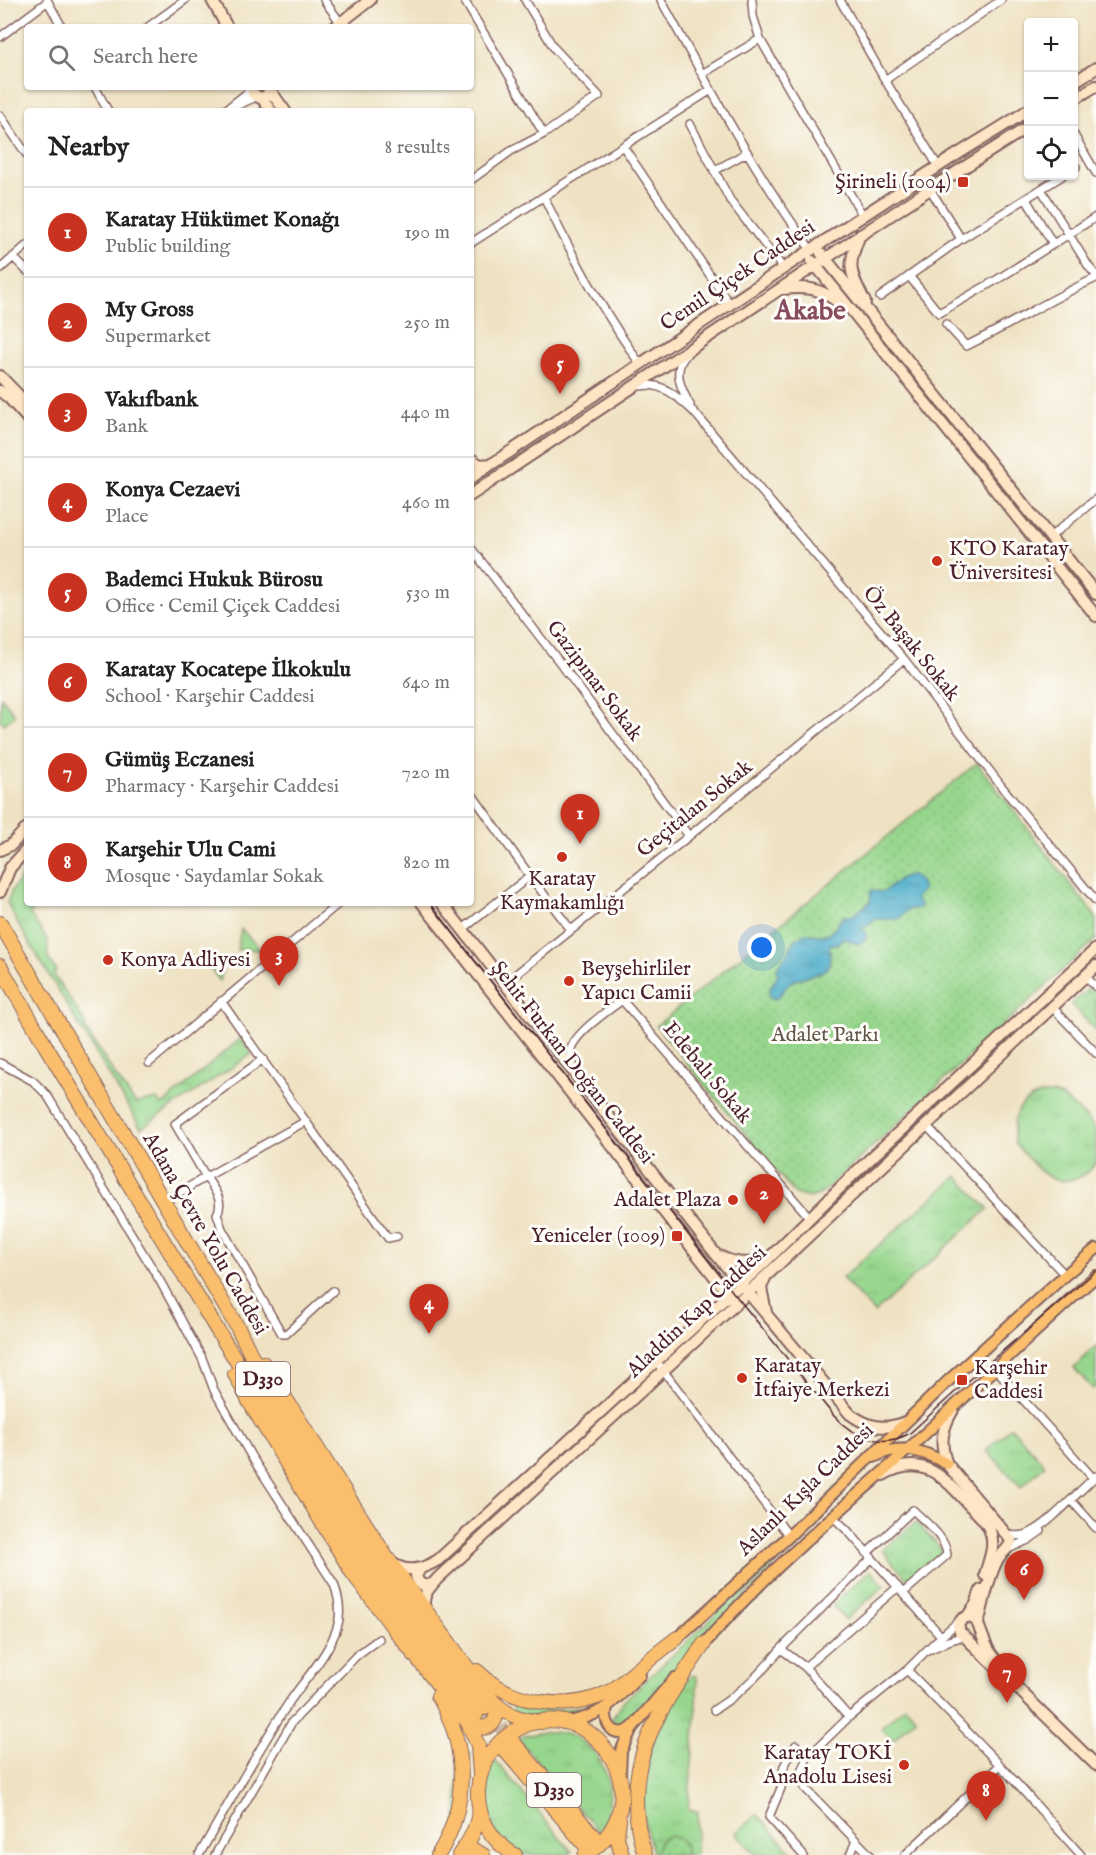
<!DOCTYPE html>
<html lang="en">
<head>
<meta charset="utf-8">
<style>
  body { margin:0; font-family:"IM FELL English",serif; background:#f2f2f2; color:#222 }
  .controls { position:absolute; right:18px; top:18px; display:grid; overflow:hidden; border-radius:6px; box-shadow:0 2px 4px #0004 }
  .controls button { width:54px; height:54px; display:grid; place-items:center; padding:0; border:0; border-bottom:2px solid #e0e0e0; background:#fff; color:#222; font:30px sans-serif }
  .you { position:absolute; left:762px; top:948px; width:21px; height:21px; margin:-15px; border:4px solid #fff; border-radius:50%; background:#1a73e8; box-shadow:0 0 0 9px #1a73e833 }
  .badge { display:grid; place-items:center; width:39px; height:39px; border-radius:50%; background:#c8321e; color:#fff; font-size:20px; font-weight:700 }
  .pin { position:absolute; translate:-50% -50px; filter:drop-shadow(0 2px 3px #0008) }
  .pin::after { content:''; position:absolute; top:32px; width:21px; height:18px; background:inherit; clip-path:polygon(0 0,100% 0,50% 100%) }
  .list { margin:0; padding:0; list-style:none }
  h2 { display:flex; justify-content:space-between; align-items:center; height:78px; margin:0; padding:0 24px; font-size:26px }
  h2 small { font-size:20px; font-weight:400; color:#767676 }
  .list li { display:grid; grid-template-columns:39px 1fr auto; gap:18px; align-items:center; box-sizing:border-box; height:90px; padding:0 24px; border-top:2px solid #e0e0e0 }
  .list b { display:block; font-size:22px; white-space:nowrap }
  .list p { margin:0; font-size:20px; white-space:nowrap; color:#767676 }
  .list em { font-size:20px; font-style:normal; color:#767676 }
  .icon { flex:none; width:33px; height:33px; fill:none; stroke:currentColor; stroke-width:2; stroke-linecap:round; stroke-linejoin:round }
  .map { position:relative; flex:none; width:1096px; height:1855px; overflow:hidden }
  .search { position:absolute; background:#fff; box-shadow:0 2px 4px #0004; left:24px; top:24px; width:450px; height:66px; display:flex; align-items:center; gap:15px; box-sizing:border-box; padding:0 21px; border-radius:6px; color:#767676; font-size:22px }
  .panel { position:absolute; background:#fff; box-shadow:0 2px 4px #0004; left:24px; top:108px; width:450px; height:798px; border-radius:6px }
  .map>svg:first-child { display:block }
</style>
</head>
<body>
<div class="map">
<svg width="1096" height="1855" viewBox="0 0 1096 1855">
  <defs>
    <pattern id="grass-tufts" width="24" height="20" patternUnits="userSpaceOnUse" patternTransform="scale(1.5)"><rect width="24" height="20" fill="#97d78d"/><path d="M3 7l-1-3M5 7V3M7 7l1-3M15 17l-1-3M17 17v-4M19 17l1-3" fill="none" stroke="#84b87a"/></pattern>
    <pattern id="park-dots" width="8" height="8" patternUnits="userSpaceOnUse" patternTransform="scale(1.5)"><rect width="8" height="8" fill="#97d78d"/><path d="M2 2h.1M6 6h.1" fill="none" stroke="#84b87a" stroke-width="1.8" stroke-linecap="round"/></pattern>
    <pattern id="water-ripples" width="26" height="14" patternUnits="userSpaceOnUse" patternTransform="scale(1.5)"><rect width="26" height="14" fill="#4aacc9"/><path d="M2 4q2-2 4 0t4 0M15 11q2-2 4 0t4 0" fill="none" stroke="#408ba3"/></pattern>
  </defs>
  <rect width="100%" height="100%" fill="#fdfcf7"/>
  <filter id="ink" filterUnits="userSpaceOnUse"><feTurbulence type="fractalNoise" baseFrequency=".0167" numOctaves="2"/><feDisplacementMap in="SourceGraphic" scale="12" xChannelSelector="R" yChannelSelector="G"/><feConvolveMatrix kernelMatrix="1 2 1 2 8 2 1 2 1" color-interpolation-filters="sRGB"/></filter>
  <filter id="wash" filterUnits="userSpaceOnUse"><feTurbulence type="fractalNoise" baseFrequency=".008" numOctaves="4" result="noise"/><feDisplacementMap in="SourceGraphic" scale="24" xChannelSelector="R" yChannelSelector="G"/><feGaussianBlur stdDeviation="1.35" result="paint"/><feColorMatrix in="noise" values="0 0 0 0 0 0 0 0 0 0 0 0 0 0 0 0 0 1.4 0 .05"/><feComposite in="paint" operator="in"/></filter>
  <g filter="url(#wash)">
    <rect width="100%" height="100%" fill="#efe2c3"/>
    <path fill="url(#grass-tufts)" stroke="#707b5c" stroke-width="1.5" d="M 27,870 L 27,903 L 39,903 L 33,909 L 30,914 L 48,941 L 48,958 L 56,970 L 54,975 L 84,1021 L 86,1030 L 117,1078 L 135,1103 L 156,1099 L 162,1105 L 241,1038 L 252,1054 L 141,1128 L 18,924 L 7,903 L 12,890 Z
      M 241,929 L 262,951 L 248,949 L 237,950 Z
      M 224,961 L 220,981 L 205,963 L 215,964 Z
      M 1043,1094 L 1054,1094 L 1064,1098 L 1088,1119 L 1096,1130 L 1096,1162 C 1093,1169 1086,1174 1078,1178 C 1072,1180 1061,1182 1055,1180 C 1042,1176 1024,1154 1015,1144 C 1011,1119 1016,1101 1043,1094 Z
      M 957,1176 L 988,1209 L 874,1313 L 842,1278 Z
      M 1096,1346 L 1096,1387 L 1093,1389 L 1074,1368 Z
      M 1011,1427 L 1045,1465 L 1021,1487 L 986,1450 Z
      M 916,1522 L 944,1552 L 909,1582 L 882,1550 Z
      M 785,1549 L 788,1552 L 693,1648 L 630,1724 L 626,1728 L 614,1726 L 612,1719 L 621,1704 Z
      M 870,1570 L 884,1586 L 845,1620 L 832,1605 Z
      M 690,1676 L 697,1676 L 697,1703 L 688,1810 L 698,1811 L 696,1855 L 653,1855 C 648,1836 642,1816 642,1796 C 643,1751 665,1711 690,1676 Z
      M 515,1704 L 550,1710 L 581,1707 L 583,1715 L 569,1718 L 551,1715 L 533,1717 L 511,1714 Z
      M 546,1732 C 557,1732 569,1733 578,1739 C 611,1759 618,1801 599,1832 L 518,1739 L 526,1735 Z
      M 471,1752 L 468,1788 L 468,1820 L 466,1831 L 455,1825 L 460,1754 Z
      M 494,1759 L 572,1852 L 567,1855 L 521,1855 L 500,1841 L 483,1806 L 484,1780 Z
      M 757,1814 L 794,1855 L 756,1855 L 736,1833 Z"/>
    <path fill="url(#park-dots)" stroke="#707b5c" stroke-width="1.5" d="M 977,763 L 1096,917 L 1096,939 L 821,1194 L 809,1198 L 795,1194 L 656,1026 Z
      M 1093,985 L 1096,988 L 1096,1031 L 1071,1004 Z
      M 670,1836 C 681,1837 687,1844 685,1855 L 657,1855 C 655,1845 660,1838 670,1836 Z"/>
    <path fill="#97d78d" stroke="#707b5c" stroke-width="1.5" d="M 1,697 L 15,715 L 4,724 L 0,720 Z
      M 905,1706 L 916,1718 L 893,1740 L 881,1728 Z"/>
    <path fill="url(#water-ripples)" stroke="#4a667a" stroke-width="1.5" d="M 913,875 C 919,879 922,883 923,890 L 915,898 L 921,906 L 916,909 L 910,909 L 898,919 L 875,919 L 862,929 L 866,933 L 865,940 L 857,944 L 843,938 C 840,943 836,945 830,944 C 829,950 831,959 829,964 C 825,977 802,974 791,982 C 785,987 782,995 775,999 L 769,996 L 770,988 L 778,975 L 776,970 L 796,939 L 805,933 C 828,938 832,935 843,916 L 852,916 L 870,902 L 871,890 C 884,895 889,888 898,880 C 902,876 908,876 913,875 Z"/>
  </g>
  <g filter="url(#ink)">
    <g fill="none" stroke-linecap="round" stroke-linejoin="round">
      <path stroke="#cebba5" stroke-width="14" stroke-dasharray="14 7" stroke-linecap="butt" d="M 487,1711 L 513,1742
        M 595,1838 L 609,1855"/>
      <g stroke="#846360" stroke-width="10">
        <path id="street" d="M 47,0 L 62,27
          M 324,0 L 340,22
          M 464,0 L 544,134
          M 661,0 C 708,85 754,171 811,250
          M 752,0 L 753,16 L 760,39 L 863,216
          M 840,0 L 885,80 L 938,166
          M 148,27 L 185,0
          M 0,37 L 48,1
          M 702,74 L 760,39
          M 885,80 L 1001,0
          M 95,87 L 108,111
          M 227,110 L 256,97
          M 224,111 L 251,90
          M 0,115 L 27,155
          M 690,124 L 730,200 L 783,268
          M 1074,135 L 1096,173
          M 623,146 L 730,305
          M 1074,168 L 1076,167
          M 714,171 L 746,153
          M 471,180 L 511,151 L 544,134 L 599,96 L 554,48 L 525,0
          M 1041,189 L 1089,267 L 1096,275
          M 544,197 C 571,255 603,311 640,364
          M 1026,199 L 1053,244
          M 961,239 L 1062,176
          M 471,243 L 711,90
          M 13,257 L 27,271
          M 0,269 L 27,245
          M 909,276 L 939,313 L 998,279 L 1096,217
          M 880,297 L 961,239 L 930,189
          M 946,324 L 966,346 C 1010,325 1052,298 1096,278
          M 686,355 C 672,370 681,389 690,405
          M 640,386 C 662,381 679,398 694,412 L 904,659 L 1002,787 L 1096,901
          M 1050,537 L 1096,499
          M 471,548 L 564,668 L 689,836
          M 530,876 L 571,930
          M 463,929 L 530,876 L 471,793
          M 1085,976 L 1096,987
          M 505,983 L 689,836 L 904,659
          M 221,1001 L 388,1238 L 397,1236
          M 1052,1007 L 1096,1053
          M 263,1059 L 175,1124 L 206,1177 L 306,1121
          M 0,1063 L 33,1081 L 47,1095 L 160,1281 L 202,1358 L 214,1390 L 251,1456 L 334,1584 C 339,1598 342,1613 337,1628 C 328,1655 306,1678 290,1701 C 257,1751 229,1804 199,1855
          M 149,1063 L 339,903
          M 575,1069 C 573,1065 570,1059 570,1055 C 569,1036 608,1011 622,1000 L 810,1218
          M 926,1125 L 1065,1275
          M 163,1202 L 206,1177 C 213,1188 225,1201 217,1214 L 222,1229 L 282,1334 L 286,1334 L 333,1291
          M 656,1361 L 789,1536
          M 995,1368 L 1093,1478
          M 1071,1500 L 1096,1528
          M 832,1516 L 848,1531 L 941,1636
          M 1008,1535 C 1014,1536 1021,1536 1027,1534 C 1046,1528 1080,1490 1096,1476
          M 1006,1550 L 1028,1540 L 1041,1531
          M 867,1553 L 913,1510 C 925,1522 946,1537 947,1555 L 903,1593
          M 781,1649 L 805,1667
          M 931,1649 L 948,1641 L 964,1636
          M 907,1670 L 1000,1765 L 1081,1855
          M 714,1710 C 740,1694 762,1672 781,1649 L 872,1558
          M 849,1717 L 805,1667 L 898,1587
          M 796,1745 L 784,1766 L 781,1788 L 769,1817 L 803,1855
          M 215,1855 L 292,1722 L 357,1655 L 379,1639
          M 850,1855 L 856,1841
          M 870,1855 L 805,1788 L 801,1779 L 801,1771 L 807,1758 L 849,1717 L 907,1670 L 935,1642 L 959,1621
          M 905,1855 L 1000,1765"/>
      </g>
      <g stroke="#846360" stroke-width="14">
        <path id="secondary" d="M 212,0 L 227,27
          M 335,27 L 370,0
          M 1074,82 L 1096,68
          M 252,87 L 253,94 L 260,98 L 267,96 L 270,87
          M 270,90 L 285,111
          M 262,98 L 271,111
          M 1074,99 L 1096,86
          M 860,235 C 846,268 850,271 865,302
          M 821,253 L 1096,594
          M 812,261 L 1096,616
          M 783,289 C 811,286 822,289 843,306
          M 0,376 L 27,404
          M 0,391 L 9,398 L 27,418
          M 471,459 L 480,465 L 491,464
          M 471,478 C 626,374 780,269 936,168 C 966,148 998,130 1028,110
          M 471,495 L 930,189 L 1028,127
          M 0,850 L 11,845 L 27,828
          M 0,892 L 10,868 L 27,849
          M 422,903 L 733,1300
          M 442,903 L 714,1252 L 850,1414 C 868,1427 884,1431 905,1422
          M 719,1256 C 734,1264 748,1264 765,1261
          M 765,1278 L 761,1288 L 766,1312
          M 953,1410 C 942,1428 939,1444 947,1464 L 1011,1540 C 1010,1549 1002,1552 998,1559 C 988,1576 984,1604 978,1623
          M 883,1475 C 922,1452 944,1477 969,1505 C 977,1513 988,1522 991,1534 C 995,1548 988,1562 985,1575
          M 392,1563 C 408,1574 423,1569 438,1560 L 766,1261 L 856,1172 L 1096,949
          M 420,1569 L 416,1576 L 418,1581 L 423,1586 L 432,1584
          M 425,1610 C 421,1596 429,1588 438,1578 L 767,1275 L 1096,966
          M 967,1617 L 976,1604 L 981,1590
          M 1014,1683 C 1008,1671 997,1663 990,1652 C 983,1641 981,1630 976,1620 L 968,1616 L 962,1619 L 958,1625 L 960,1632 L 1096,1765"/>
      </g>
      <g stroke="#846360" stroke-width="14">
        <path id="primary" d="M 874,1457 C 899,1443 923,1450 947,1464
          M 672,1643 L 789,1536 L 946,1383 L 1065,1275 L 1096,1249
          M 699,1650 C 756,1582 826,1523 892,1464 C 960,1402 1027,1338 1096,1276
          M 607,1708 C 604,1719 609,1734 623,1732 C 626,1732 629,1730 632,1728
          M 564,1723 C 604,1716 613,1702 640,1675
          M 620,1776 L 621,1751 L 632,1728 L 675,1678"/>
      </g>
      <g stroke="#846360" stroke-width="16">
        <path id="highway" d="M 0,923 L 239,1330 C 303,1467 394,1589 485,1708
          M 0,966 L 45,1045 L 219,1333 L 363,1564 L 413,1633 L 476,1715
          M 263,1363 L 387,1558 L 488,1696 C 505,1715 517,1719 542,1722
          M 235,1374 L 249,1401 L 352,1572 L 392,1626 L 468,1723 L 478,1745 L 480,1775
          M 477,1671 C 509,1703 566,1713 607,1693 C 618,1688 627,1678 637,1670 C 650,1659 663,1649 677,1638
          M 468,1723 C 487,1735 503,1722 493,1702
          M 513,1742 L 595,1838
          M 505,1750 L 586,1846
          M 619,1819 L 617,1837 L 622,1855
          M 438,1855 C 469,1806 468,1745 438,1696
          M 459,1855 C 470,1841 478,1827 479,1810
          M 459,1855 L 474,1850 L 483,1855
          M 515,1855 C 492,1842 477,1818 478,1791 C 479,1769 490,1749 507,1736 C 586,1677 672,1800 585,1855
          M 645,1855 C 617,1768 657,1713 704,1644"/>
      </g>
      <use href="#street" stroke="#fff" stroke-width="7"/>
      <use href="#secondary" stroke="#fde5c5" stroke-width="10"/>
      <use href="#primary" stroke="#fabe6d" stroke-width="10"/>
      <use href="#highway" stroke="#fabe6d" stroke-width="14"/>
      <path stroke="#4a1f2b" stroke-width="1.5" d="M 430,903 L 732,1291 L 834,1416 C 853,1437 883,1449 910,1433 L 965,1383 L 1096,1271"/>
    </g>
  </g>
  <g fill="#c8321e" stroke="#fdfcf7" stroke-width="2">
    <rect x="957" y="176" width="12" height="12" rx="3"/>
    <circle cx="937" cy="561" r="6"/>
    <circle cx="562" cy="857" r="6"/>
    <circle cx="108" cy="960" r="6"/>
    <circle cx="569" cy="981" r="6"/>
    <circle cx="733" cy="1200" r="6"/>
    <rect x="671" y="1230" width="12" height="12" rx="3"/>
    <circle cx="742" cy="1378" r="6"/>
    <rect x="956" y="1374" width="12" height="12" rx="3"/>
    <circle cx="904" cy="1765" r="6"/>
  </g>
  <g text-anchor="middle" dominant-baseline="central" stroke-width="6" stroke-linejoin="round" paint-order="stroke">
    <g fill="#fdfcf7" stroke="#806168" stroke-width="1.5">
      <rect x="236" y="1362" width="54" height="34" rx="4.5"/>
      <rect x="527" y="1773" width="54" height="34" rx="4.5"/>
    </g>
    <g font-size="20" font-weight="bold" fill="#4a1f2b">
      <text x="263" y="1379">D330</text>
      <text x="554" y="1790">D330</text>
    </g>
    <g font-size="21" fill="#4a1f2b" stroke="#fdfcf7" text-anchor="start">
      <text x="951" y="182" text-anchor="end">Şirineli (1004)</text>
      <text x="949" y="549">KTO Karatay<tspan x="949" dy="24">Üniversitesi</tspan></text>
      <text x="562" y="879" text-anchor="middle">Karatay<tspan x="562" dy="24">Kaymakamlığı</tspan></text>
      <text x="120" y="960">Konya Adliyesi</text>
      <text x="581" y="969">Beyşehirliler<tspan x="581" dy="24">Yapıcı Camii</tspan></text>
      <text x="721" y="1200" text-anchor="end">Adalet Plaza</text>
      <text x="665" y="1236" text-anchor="end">Yeniceler (1009)</text>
      <text x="754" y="1366">Karatay<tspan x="754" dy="24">İtfaiye Merkezi</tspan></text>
      <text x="974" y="1368">Karşehir<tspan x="974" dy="24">Caddesi</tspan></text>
      <text x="892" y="1753" text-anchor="end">Karatay TOKİ<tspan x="892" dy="24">Anadolu Lisesi</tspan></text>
    </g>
    <g font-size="21" fill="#4a1f2b" stroke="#fdfcf7">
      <text transform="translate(738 276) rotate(-34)">Cemil Çiçek Caddesi</text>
      <text transform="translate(911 644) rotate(51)">Öz Başak Sokak</text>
      <text transform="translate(594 681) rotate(53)">Gazipınar Sokak</text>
      <text transform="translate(695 809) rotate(-39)">Geçitalan Sokak</text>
      <text transform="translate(572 1063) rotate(52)">Şehit Furkan Doğan Caddesi</text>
      <text transform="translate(707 1073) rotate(50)">Edebalı Sokak</text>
      <text transform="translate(205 1234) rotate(60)">Adana Çevre Yolu Caddesi</text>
      <text transform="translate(697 1312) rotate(-43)">Aladdin Kap Caddesi</text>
      <text transform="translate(806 1490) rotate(-44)">Aslanlı Kışla Caddesi</text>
    </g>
    <g font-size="21" fill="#615648" stroke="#fdfcf7">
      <text x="825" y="1035">Adalet Parkı</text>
    </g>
    <g font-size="27" font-weight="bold" fill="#874c5e" stroke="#fdfcf7">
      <text x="810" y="312">Akabe</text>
    </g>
  </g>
</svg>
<div class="controls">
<button>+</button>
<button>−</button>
<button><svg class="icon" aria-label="locate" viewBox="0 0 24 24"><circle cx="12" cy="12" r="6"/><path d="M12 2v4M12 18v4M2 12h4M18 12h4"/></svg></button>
</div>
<div class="you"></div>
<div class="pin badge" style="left:580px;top:844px">1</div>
<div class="pin badge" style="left:764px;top:1224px">2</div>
<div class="pin badge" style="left:279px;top:986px">3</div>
<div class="pin badge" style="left:429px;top:1334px">4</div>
<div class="pin badge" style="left:560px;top:394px">5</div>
<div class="pin badge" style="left:1024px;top:1600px">6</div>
<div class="pin badge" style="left:1007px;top:1703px">7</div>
<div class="pin badge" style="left:986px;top:1821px">8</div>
<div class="search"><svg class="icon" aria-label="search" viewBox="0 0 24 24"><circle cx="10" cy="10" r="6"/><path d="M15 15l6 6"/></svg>Search here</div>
<section class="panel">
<h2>Nearby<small>8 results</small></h2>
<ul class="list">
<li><span class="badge">1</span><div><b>Karatay Hükümet Konağı</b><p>Public building</p></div><em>190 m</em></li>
<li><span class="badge">2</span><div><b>My Gross</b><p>Supermarket</p></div><em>250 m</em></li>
<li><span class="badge">3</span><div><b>Vakıfbank</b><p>Bank</p></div><em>440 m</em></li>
<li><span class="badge">4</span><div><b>Konya Cezaevi</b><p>Place</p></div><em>460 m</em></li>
<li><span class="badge">5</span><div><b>Bademci Hukuk Bürosu</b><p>Office · Cemil Çiçek Caddesi</p></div><em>530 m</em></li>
<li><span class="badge">6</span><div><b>Karatay Kocatepe İlkokulu</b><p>School · Karşehir Caddesi</p></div><em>640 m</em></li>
<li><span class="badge">7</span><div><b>Gümüş Eczanesi</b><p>Pharmacy · Karşehir Caddesi</p></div><em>720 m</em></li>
<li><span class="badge">8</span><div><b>Karşehir Ulu Cami</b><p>Mosque · Saydamlar Sokak</p></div><em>820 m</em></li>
</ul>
</section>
</div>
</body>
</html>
